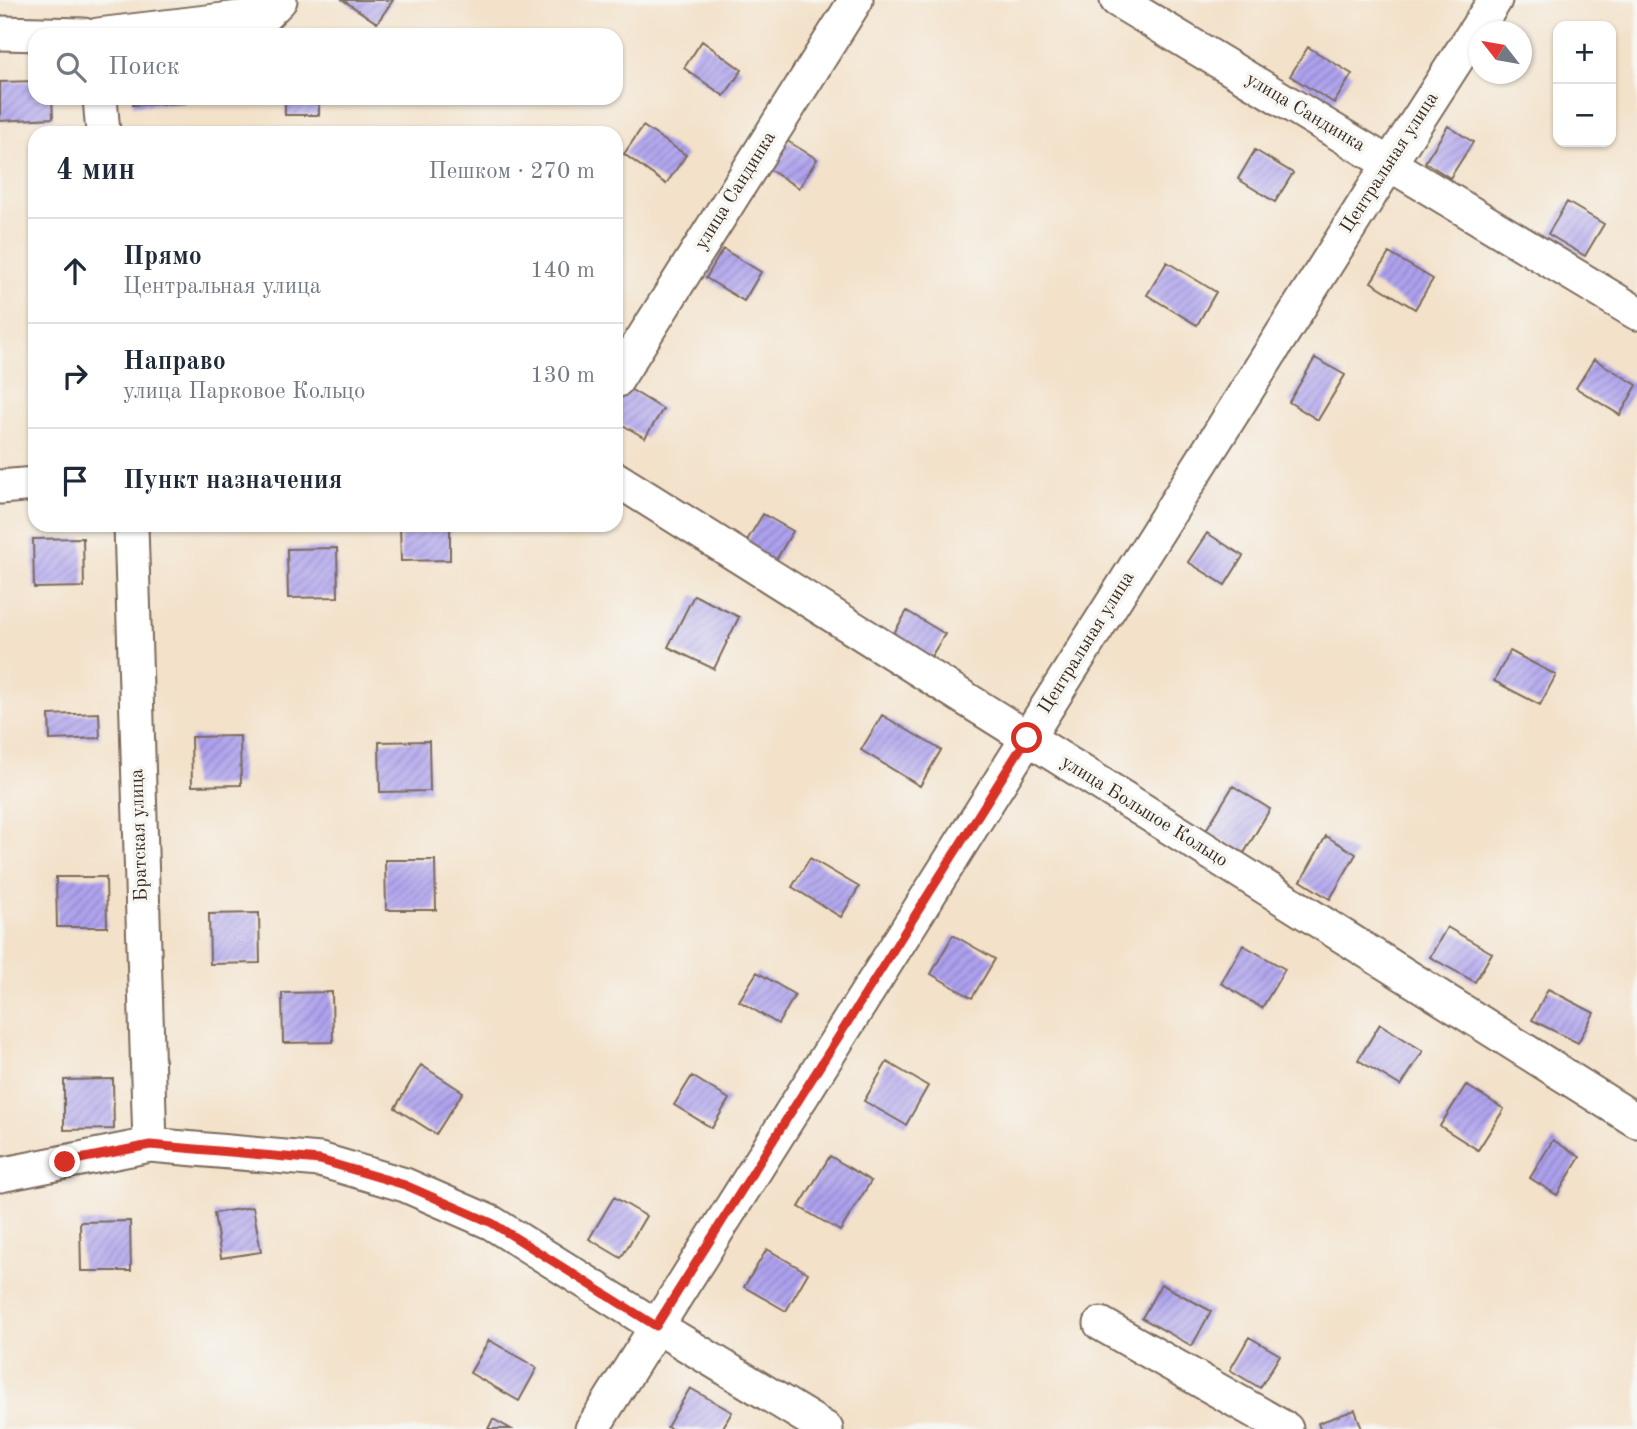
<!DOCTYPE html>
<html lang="ru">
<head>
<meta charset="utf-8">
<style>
  body { margin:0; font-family:"Old Standard TT",serif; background:#f6f6f7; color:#1f2937 }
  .controls { position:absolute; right:21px; top:21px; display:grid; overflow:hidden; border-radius:14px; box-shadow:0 2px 5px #0004 }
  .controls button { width:63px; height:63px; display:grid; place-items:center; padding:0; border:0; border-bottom:2px solid #e0e1e3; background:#fff; color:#1f2937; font:35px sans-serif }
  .compass { position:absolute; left:1469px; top:21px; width:63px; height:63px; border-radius:50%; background:#fff; box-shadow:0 2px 5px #0004; rotate:301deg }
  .stop { position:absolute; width:21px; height:21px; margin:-16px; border:5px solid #d93025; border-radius:50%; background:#fff }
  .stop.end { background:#d93025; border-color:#fff; box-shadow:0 2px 7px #0008 }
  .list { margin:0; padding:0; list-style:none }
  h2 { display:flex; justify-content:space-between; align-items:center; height:91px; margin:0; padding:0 28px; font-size:30px }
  h2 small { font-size:23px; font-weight:400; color:#747a83 }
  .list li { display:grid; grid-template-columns:46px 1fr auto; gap:21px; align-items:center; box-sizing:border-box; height:105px; padding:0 28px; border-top:2px solid #e0e1e3 }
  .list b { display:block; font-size:26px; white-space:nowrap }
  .list p { margin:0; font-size:23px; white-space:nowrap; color:#747a83 }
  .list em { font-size:23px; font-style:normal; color:#747a83 }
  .icon { flex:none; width:38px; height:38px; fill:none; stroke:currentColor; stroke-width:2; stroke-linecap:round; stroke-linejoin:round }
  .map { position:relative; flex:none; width:1637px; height:1429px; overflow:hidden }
  .search { position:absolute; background:#fff; box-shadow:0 2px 5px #0004; left:28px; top:28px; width:595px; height:77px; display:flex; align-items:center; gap:18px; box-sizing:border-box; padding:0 24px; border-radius:21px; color:#747a83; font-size:26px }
  .panel { position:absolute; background:#fff; box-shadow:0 2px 5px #0004; left:28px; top:126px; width:595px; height:406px; border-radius:21px }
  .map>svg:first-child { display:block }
</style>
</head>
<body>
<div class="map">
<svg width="1637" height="1429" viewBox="0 0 1637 1429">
  <defs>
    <pattern id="building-hatch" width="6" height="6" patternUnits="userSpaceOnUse" patternTransform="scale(1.75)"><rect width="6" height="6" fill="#ada1ee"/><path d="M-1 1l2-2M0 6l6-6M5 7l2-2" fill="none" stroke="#8e83c0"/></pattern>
  </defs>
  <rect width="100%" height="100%" fill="#f6f6f2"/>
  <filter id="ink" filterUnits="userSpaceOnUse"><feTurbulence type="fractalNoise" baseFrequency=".0143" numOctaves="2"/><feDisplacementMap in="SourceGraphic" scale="14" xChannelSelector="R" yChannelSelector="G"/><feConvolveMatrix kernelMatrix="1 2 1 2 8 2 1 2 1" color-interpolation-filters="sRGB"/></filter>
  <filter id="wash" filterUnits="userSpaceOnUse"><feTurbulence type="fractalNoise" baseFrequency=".00686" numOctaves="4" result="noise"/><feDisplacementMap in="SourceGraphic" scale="28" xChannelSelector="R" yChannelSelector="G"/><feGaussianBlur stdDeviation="1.57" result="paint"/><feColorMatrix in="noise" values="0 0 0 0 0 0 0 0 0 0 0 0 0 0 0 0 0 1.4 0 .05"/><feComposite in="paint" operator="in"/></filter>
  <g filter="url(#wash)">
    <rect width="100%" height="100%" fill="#f3e1c9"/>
    <g id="blocks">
      <path fill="url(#building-hatch)" d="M 343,0 L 393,0 L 377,23 Z
        M 702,41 L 742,70 L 724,96 L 684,68 Z
        M 1308,47 L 1352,74 L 1334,103 L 1290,76 Z
        M 35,81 L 35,98 L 52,98 L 53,118 L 0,121 L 0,82 Z
        M 133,98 L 185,98 L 185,103 L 133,105 Z
        M 285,98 L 319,98 L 319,115 L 285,115 Z
        M 643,126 L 686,155 L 666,184 L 624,154 Z
        M 1448,126 L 1473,142 L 1450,178 L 1425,162 Z
        M 779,136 L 817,159 L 799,188 L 762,165 Z
        M 1255,150 L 1293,173 L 1275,202 L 1238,179 Z
        M 1567,202 L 1604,224 L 1585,256 L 1548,234 Z
        M 723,249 L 761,272 L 744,301 L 706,278 Z
        M 1389,253 L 1433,279 L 1415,309 L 1371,282 Z
        M 1167,262 L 1216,292 L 1197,325 L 1147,295 Z
        M 1315,358 L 1345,375 L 1318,420 L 1289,402 Z
        M 1594,359 L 1637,385 L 1620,415 L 1576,388 Z
        M 625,386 L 663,409 L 645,438 L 616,421 L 616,400 Z
        M 763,514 L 793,531 L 770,570 L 740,552 Z
        M 400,525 L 450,525 L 450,560 L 401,561 Z
        M 1207,533 L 1243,556 L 1225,585 L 1188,562 Z
        M 83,538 L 84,587 L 34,588 L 33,539 Z
        M 337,548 L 338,597 L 288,598 L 287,549 Z
        M 694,595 L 739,617 L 714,669 L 668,647 Z
        M 907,611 L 945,634 L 927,663 L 890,640 Z
        M 1510,651 L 1556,675 L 1540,705 L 1494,681 Z
        M 99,713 L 100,738 L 50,740 L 49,715 Z
        M 882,715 L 941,750 L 920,786 L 861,750 Z
        M 240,736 L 241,785 L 192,786 L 191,737 Z
        M 429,741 L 430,791 L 380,792 L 379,742 Z
        M 1233,786 L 1270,809 L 1244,853 L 1206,830 Z
        M 1326,836 L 1356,854 L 1330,899 L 1301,881 Z
        M 810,858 L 859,887 L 841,917 L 792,887 Z
        M 385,860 L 435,860 L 436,910 L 386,910 Z
        M 56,877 L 106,877 L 107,927 L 57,927 Z
        M 259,913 L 260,963 L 210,964 L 209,914 Z
        M 1447,927 L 1492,953 L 1475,982 L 1430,957 Z
        M 953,935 L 995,959 L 972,998 L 931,974 Z
        M 1243,945 L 1285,969 L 1262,1008 L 1221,983 Z
        M 757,972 L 795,995 L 778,1024 L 739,1001 Z
        M 1548,989 L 1594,1013 L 1578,1043 L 1532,1020 Z
        M 332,992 L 333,1042 L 283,1043 L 282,993 Z
        M 1380,1024 L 1423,1051 L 1401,1086 L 1358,1060 Z
        M 887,1062 L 928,1086 L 906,1125 L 864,1101 Z
        M 421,1065 L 463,1092 L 436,1134 L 395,1108 Z
        M 692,1076 L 729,1099 L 712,1128 L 674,1105 Z
        M 113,1079 L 114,1129 L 64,1130 L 64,1080 Z
        M 1466,1085 L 1504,1109 L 1478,1150 L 1440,1126 Z
        M 1553,1140 L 1580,1157 L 1557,1195 L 1530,1178 Z
        M 830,1156 L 871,1181 L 840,1231 L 799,1207 Z
        M 614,1197 L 646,1216 L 621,1258 L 589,1239 Z
        M 253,1207 L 261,1252 L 221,1258 L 214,1213 Z
        M 130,1221 L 131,1271 L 81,1271 L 80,1222 Z
        M 767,1249 L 808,1273 L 786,1311 L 744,1287 Z
        M 1161,1284 L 1211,1311 L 1192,1346 L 1142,1318 Z
        M 1249,1337 L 1280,1355 L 1260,1388 L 1230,1370 Z
        M 489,1340 L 537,1368 L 519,1401 L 470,1373 Z
        M 690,1388 L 732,1412 L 722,1429 L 671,1429 L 667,1427 Z
        M 1355,1410 L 1362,1429 L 1320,1429 L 1318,1423 Z
        M 493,1419 L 511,1429 L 488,1429 Z"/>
    </g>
  </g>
  <g filter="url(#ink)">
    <use href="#blocks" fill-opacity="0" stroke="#7b6a5a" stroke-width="2"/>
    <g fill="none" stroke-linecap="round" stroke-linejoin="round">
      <g stroke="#7b6a5a" stroke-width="37">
        <path id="minor" d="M 1117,0 L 1637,313
          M 0,33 L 84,35
          M 98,35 L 265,15 L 280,0
          M 100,98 L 103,133
          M 616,381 L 856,0
          M 616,479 L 1637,1121
          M 0,487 L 35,484
          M 131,525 L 150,1145
          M 0,1175 L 150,1145 L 320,1160 L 405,1185 L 492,1223 L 656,1326 L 826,1429
          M 1101,1324 L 1286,1429
          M 592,1429 L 1390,163 L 1495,0"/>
      </g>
      <use href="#minor" stroke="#fff" stroke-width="33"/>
    </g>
  </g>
  <g fill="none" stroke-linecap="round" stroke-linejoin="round" filter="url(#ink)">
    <path stroke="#d93025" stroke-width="9" d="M 65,1162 L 150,1145 L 320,1160 L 405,1185 L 492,1223 L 656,1326 L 1027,738"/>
  </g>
  <g text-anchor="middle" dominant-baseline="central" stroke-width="7" stroke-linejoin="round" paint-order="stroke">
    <g font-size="19" fill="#3b2a1e" stroke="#f6f6f2">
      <text transform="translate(1305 113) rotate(31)">улица Сандинка</text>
      <text transform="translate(1390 163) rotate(-57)">Центральная улица</text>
      <text transform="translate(736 191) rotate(-58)">улица Сандинка</text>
      <text transform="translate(1087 643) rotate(-58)">Центральная улица</text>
      <text transform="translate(1144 812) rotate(32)">улица Большое Кольцо</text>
      <text transform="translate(140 835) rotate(-92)">Братская улица</text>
    </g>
  </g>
</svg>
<div class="controls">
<button>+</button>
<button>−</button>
</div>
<svg class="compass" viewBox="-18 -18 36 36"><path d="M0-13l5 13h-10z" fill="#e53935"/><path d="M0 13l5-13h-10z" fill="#747a83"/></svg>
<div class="stop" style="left:1027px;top:738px"></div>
<div class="stop end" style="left:65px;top:1162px"></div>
<div class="search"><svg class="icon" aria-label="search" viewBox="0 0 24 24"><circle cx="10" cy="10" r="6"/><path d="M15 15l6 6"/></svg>Поиск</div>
<section class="panel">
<h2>4 мин<small>Пешком · 270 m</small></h2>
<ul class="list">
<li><svg class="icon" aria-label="ahead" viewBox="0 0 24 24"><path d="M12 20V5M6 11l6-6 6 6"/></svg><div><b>Прямо</b><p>Центральная улица</p></div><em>140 m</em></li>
<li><svg class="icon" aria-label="right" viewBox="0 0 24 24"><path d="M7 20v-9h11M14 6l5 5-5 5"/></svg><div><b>Направо</b><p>улица Парковое Кольцо</p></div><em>130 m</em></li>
<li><svg class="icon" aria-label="arrive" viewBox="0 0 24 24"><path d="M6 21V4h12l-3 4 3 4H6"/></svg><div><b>Пункт назначения</b></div></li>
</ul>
</section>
</div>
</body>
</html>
